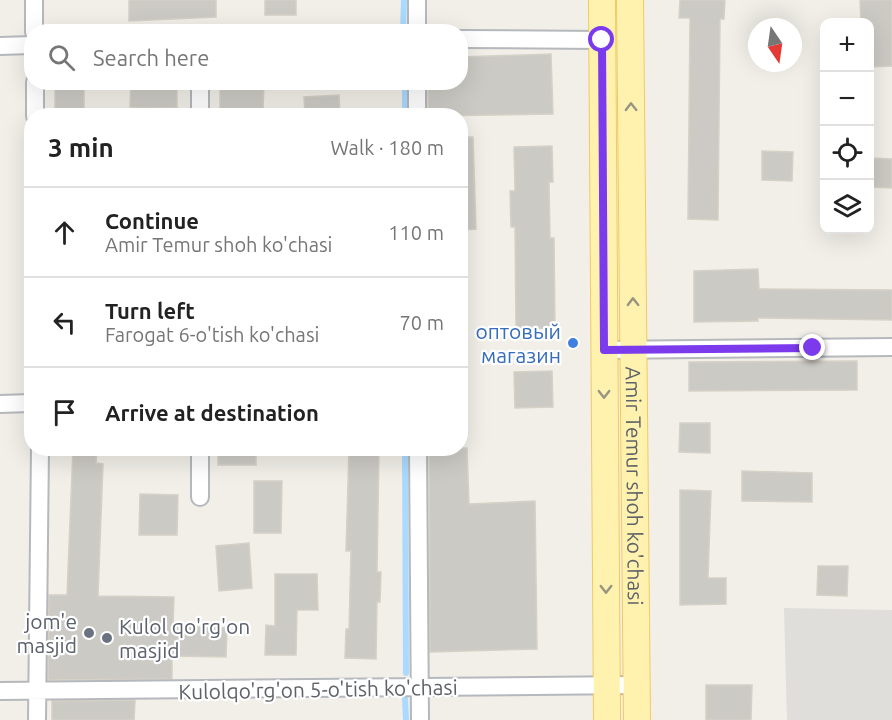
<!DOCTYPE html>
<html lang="en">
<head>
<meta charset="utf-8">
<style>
  body { margin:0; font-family:Ubuntu,sans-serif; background:#f6f6f6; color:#222 }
  .controls { position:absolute; right:18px; top:18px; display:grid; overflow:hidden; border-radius:12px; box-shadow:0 6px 24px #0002 }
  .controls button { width:54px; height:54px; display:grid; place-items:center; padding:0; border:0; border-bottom:2px solid #e0e0e0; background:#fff; color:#222; font:30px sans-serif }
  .compass { position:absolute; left:748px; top:18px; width:54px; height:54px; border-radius:50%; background:#fff; box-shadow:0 6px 24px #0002; rotate:167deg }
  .stop { position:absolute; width:18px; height:18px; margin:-14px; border:4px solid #7c3aed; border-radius:50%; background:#fff }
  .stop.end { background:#7c3aed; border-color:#fff; box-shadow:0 2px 6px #0008 }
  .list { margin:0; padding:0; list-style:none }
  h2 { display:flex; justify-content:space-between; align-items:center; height:78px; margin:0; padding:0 24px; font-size:26px }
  h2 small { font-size:20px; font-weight:400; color:#767676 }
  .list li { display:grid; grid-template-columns:39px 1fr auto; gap:18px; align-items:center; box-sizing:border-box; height:90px; padding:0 24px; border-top:2px solid #e0e0e0 }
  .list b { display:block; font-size:22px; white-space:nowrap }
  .list p { margin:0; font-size:20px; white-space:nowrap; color:#767676 }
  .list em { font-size:20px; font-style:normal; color:#767676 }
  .icon { flex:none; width:33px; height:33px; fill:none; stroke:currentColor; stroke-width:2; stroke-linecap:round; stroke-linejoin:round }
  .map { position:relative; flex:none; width:892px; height:720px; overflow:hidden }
  .search { position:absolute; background:#fff; box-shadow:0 6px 24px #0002; left:24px; top:24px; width:444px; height:66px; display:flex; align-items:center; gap:15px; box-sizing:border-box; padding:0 21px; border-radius:24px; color:#767676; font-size:22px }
  .panel { position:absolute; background:#fff; box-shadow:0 6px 24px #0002; left:24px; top:108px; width:444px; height:348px; border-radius:24px }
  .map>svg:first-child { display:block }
</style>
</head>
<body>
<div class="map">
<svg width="892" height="720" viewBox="0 0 892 720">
  <rect width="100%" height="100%" fill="#f1efe8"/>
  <path fill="#e0deda" d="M 784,608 L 892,610 L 892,720 L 787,720 Z"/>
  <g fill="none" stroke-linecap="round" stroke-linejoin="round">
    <path stroke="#aadaff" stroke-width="6" d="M 403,31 L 404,0
      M 405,82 L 405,116
      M 405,448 L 406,673
      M 405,698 L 406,720"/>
  </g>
  <path fill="#cccac5" stroke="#d6d1c6" stroke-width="1.5" d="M 129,0 L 216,0 L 216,17 L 129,21 Z
    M 265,0 L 296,0 L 296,15 L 265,15 Z
    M 680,0 L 725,0 L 724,19 L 720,19 L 718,220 L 688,219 L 690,18 L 679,18 Z
    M 860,0 L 892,0 L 892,66 L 870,67 L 870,22 L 861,22 Z
    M 551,54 L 553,114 L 428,116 L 428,82 L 460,82 L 460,57 Z
    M 55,82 L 84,82 L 84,116 L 55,116 Z
    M 131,82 L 177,82 L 177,108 L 130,107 Z
    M 220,82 L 264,82 L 263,111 L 220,111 Z
    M 339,95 L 340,116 L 305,116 L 304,97 Z
    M 460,137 L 473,137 L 476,229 L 460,230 Z
    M 552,146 L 553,182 L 549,182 L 550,238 L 554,238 L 555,328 L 516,329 L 515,227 L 511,227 L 510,191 L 515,191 L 514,147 Z
    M 762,151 L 793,152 L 792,181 L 762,180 Z
    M 870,158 L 892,159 L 892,188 L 870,187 Z
    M 758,269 L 759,289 L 892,290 L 892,320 L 758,318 L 758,321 L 694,322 L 694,271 Z
    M 857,361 L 857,390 L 689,391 L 689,362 Z
    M 552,371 L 553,407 L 515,408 L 514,372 Z
    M 680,423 L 710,423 L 710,453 L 679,452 Z
    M 73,448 L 97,448 L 96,463 L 103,464 L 98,596 L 174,597 L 173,626 L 227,628 L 226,657 L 172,656 L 172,679 L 48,680 L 49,595 L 67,595 Z
    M 218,448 L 256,448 L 256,465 L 218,465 Z
    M 349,448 L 379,448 L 377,572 L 381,572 L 380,602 L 377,602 L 376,659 L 345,658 L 346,629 L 349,629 L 351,551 L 346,551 Z
    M 429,448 L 467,448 L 469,504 L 535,501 L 537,649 L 430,652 Z
    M 742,471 L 812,473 L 812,502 L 742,501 Z
    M 254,481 L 282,481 L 281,533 L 254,533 Z
    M 680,490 L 711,491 L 708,578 L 726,578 L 726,604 L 680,605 Z
    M 140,494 L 178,495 L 177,535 L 139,535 Z
    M 249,543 L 252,588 L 219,591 L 216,546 Z
    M 818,566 L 848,566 L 847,596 L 817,595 Z
    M 275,574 L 317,574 L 318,610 L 297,610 L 296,655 L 265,655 L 266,625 L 275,626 Z
    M 706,685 L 752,685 L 751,720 L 706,720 Z
    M 135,700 L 134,720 L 52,720 L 52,701 Z"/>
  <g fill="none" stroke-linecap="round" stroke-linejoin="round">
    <g stroke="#b5b8bc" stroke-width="20">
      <path id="street" d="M 34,0 L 34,32
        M 417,32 L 417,0
        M 460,39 L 602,40
        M 0,46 L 32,45
        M 35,82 L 35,116
        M 417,82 L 417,116
        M 200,116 L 200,82
        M 604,350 L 892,347
        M 0,404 L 32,403
        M 418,448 L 420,720
        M 200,497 L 200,448
        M 0,691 L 636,685
        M 37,720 L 40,448"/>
    </g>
    <g stroke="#f2c960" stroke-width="28">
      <g id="primary">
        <path d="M 602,0 L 607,720"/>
        <path id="s1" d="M 630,0 L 637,720"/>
      </g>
    </g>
    <use href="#street" stroke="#fff" stroke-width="16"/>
    <use href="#primary" stroke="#fff2af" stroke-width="26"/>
  </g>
  <defs><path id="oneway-chevron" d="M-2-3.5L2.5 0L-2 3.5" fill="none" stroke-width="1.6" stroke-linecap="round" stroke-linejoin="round" transform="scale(1.5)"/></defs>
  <g stroke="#979581">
    <use href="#oneway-chevron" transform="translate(631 107) rotate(-91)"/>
    <use href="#oneway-chevron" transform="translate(633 302) rotate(-91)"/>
    <use href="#oneway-chevron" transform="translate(604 394) rotate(90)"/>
    <use href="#oneway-chevron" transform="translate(606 589) rotate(90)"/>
  </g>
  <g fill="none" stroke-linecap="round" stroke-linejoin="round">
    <path stroke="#7c3aed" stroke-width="8" d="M 602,40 L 604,350 L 813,348"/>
  </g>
  <circle fill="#3f7fe0" stroke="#fff" stroke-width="2" cx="573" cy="343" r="6"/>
  <g fill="#6b7280" stroke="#fff" stroke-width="2">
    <circle cx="89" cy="633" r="6"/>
    <circle cx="107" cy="638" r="6"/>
  </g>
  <g text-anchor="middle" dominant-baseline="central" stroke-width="4.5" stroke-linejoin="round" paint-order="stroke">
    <g font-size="21" fill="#366cbe" stroke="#fff" text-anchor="end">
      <text x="561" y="331">оптовый<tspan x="561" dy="24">магазин</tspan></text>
    </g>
    <g font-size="21" fill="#5f6368" stroke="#fff">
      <text stroke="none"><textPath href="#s1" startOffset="486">Amir Temur shoh ko'chasi</textPath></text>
      <text transform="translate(318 689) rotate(-1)">Kulolqo'rg'on 5-o'tish ko'chasi</text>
    </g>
    <g font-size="21" fill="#5b616d" stroke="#fff" text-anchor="end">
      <text x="77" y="621">jom'e<tspan x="77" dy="24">masjid</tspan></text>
      <text x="119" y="626" text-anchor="start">Kulol qo'rg'on<tspan x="119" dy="24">masjid</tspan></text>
    </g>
  </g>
</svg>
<div class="controls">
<button>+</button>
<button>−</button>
<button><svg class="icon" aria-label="locate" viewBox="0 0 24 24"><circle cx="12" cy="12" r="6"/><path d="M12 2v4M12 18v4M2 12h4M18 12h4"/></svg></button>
<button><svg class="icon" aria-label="layers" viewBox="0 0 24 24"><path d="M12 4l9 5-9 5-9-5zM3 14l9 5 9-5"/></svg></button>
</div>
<svg class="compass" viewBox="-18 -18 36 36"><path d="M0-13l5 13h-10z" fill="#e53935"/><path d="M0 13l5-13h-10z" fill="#767676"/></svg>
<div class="stop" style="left:602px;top:40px"></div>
<div class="stop end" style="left:813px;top:348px"></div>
<div class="search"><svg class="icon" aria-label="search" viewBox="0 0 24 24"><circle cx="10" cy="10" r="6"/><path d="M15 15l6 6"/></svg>Search here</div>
<section class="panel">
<h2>3 min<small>Walk · 180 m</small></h2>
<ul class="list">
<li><svg class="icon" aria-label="ahead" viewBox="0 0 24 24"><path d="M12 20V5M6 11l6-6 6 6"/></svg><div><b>Continue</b><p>Amir Temur shoh ko'chasi</p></div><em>110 m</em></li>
<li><svg class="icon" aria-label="left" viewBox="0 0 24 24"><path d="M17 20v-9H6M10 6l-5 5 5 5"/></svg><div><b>Turn left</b><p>Farogat 6-o'tish ko'chasi</p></div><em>70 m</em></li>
<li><svg class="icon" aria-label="arrive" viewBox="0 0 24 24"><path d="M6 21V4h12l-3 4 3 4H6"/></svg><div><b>Arrive at destination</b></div></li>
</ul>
</section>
</div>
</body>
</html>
